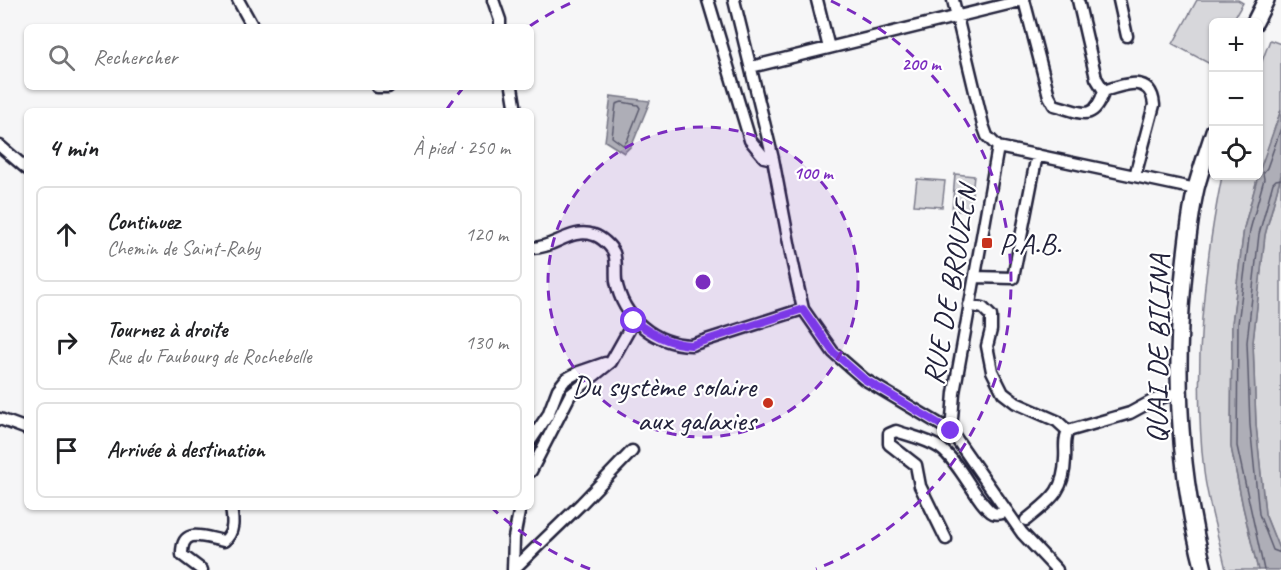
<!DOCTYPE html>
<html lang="fr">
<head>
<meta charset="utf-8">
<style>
  body { margin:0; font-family:Caveat,sans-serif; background:#f6f6f6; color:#202124 }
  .controls { position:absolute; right:18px; top:18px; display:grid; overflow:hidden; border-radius:9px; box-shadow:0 2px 4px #0004 }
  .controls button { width:54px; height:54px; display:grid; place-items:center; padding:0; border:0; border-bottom:2px solid #e0e0e0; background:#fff; color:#202124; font:30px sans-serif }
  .stop { position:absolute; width:18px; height:18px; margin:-14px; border:4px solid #7c3aed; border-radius:50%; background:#fff }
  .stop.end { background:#7c3aed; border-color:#fff; box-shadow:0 2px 6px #0008 }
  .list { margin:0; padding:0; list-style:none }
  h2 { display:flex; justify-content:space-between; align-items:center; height:78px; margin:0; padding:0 24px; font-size:26px }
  h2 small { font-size:20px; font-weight:400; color:#757577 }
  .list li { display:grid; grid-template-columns:39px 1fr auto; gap:18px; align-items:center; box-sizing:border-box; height:96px; margin:0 12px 12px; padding:0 12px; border:2px solid #e0e0e0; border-radius:9px }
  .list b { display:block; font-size:22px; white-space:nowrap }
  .list p { margin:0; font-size:20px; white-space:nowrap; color:#757577 }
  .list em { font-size:20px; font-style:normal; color:#757577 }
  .icon { flex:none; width:33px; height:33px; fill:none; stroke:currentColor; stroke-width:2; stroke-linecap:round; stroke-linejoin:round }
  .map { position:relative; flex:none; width:1281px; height:570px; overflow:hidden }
  .search { position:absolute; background:#fff; box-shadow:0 2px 4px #0004; left:24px; top:24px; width:510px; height:66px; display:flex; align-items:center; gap:15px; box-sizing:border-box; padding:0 21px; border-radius:9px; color:#757577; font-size:22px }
  .panel { position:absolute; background:#fff; box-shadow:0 2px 4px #0004; left:24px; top:108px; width:510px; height:402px; border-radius:9px }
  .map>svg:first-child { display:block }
</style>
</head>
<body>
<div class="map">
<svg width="1281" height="570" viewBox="0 0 1281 570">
  <rect width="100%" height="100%" fill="#f6f6f7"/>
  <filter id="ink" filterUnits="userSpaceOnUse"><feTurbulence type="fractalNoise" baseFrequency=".0167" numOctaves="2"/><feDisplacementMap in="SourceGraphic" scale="12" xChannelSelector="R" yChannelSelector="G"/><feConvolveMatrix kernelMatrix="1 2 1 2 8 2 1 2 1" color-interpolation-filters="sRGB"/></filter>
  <g filter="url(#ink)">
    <path fill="#d7d7db" stroke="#7c7c8b" stroke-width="1.5" d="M 1197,0 L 1238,0 L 1243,3 L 1232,22 L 1214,22 L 1213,58 L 1210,64 L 1173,44 Z
      M 1270,40 L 1281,44 L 1281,110 L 1259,175 L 1259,69 Z
      M 955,174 L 974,176 L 970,212 L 952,210 Z
      M 1281,175 L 1281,554 L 1265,514 L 1256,425 L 1253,342 L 1265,235 Z
      M 1222,176 L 1258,176 L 1244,228 L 1232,324 L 1231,447 L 1243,507 L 1258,570 L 1226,570 C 1219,538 1208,504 1204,472 C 1193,375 1203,271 1222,176 Z
      M 917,179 L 945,181 L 942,207 L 914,205 Z"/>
    <path fill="#aeaeb7" stroke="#767685" stroke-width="1.5" d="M 611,96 L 650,101 L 632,145 L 624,153 L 605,141 Z
      M 1281,110 L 1281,175 L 1265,235 L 1253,342 L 1256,425 L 1265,514 L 1281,554 L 1281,570 L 1258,570 L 1243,507 L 1231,447 L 1232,324 L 1244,228 L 1259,172 Z"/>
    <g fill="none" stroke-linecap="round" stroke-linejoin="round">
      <path stroke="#5a5a6d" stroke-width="1.5" d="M 622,102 L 638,105 L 640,108 L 627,141 L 623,145 L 612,137 L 616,104 Z
        M 1281,179 L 1276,180 L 1273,183 L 1259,234 L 1247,342 L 1250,425 L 1259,514 L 1273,550 L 1281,553
        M 1264,570 L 1237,446 L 1238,324 L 1250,230 L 1264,179 L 1263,173 L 1267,168 L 1281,128"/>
      <g stroke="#22223b" stroke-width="15">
        <path id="minor" d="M 238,0 L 253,27
          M 493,0 L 500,20 L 500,27
          M 708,0 L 750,140 L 764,157 L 773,159
          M 734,0 L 773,159 L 793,264 L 803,309 L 833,352 L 864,379 L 951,431 L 1022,533 L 1057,570
          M 817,0 L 829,48
          M 953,0 L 983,125 L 987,136 L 998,147 L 1196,189
          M 1119,0 L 1127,36
          M 751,67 L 1024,0 L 1049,96 L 1054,105 C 1081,112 1093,124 1104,91 L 1096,78 L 1078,0
          M 377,87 L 388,87
          M 512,87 L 516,111
          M 1104,91 C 1124,84 1151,74 1154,105 L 1135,176
          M 0,146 L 27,169
          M 531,248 C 553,249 571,227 594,235 C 601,237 611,246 614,253 C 617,261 615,272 616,281 C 623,318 654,344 691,345 L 803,309
          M 975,277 L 1013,278 L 1037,155
          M 969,305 L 983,308 L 991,316 L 991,330 L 987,346 L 992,371 L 1003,393 L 1016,403 L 1057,421 L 1068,431
          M 0,419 L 27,429
          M 951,431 L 954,393 L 998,147
          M 531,440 L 548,415 L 558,389 L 566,379 L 579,372 L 605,363
          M 531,471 L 570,395 L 611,362 L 634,321
          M 1026,520 C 1050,500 1064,493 1065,459 C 1066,449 1063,440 1068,431 L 1130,413 L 1154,400 L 1179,392
          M 946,539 L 920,486 L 916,465 L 889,444 L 889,434 L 896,431 C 910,436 927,439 940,448 C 960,462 978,505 993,513 C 998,515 1003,513 1007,511
          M 202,570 L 182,555 C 181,525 206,538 224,541 C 235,532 233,520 231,507
          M 513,570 L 581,504 L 632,451
          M 513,570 L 514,538 L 520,507"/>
      </g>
      <g stroke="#22223b" stroke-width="20">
        <path id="secondary" d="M 1255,22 L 1266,0
          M 1204,570 C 1179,475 1174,381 1183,283 C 1186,252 1189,219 1196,188 C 1201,169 1208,150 1214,131"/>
      </g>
      <use href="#minor" stroke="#fff" stroke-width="10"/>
      <use href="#secondary" stroke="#fff" stroke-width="15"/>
    </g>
  </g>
  <g fill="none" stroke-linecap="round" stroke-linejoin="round" filter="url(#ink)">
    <path stroke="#7c3aed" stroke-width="8" d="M 634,321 C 652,334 669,344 691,345 L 803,309 L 833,352 L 864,379 L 951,431"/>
  </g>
  <circle cx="703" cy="282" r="155" fill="#7b2cbf" fill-opacity=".12"/>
  <g fill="none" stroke="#7b2cbf" stroke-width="3" stroke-dasharray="10 8">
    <circle cx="703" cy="282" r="155"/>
    <path d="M590 569A309 309 0 0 1 492 508M447 109A309 309 0 0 1 463 88M530 26A309 309 0 0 1 575 1M831 1A309 309 0 0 1 816 569"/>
  </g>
  <g fill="#c8321e" stroke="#fff" stroke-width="2">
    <rect x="981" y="237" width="12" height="12" rx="3"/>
    <circle cx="768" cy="403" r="6"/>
  </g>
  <g text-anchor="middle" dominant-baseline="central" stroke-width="4.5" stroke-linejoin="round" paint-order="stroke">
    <g font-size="30" fill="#22223b" stroke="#fff" text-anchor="start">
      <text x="999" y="243">P.A.B.</text>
      <text x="756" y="386" text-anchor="end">Du système solaire<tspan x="756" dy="34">aux galaxies</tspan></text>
    </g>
    <g font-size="30" fill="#22223b" stroke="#fff">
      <text transform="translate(950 285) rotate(-80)">RUE DE BROUZEN</text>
      <text transform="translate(1158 349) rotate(-89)">QUAI DE BILINA</text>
    </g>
  </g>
  <circle cx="703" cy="282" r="9" fill="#7b2cbf" stroke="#fff" stroke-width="3"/>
  <g font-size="18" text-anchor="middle" font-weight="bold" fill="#7b2cbf" stroke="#fff" stroke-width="4.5" stroke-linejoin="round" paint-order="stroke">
    <text x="921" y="70">200 m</text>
    <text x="813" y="179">100 m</text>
  </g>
</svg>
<div class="controls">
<button>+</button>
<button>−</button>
<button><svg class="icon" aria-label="locate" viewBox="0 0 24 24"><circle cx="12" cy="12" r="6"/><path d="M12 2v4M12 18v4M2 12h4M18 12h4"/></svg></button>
</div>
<div class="stop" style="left:634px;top:321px"></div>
<div class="stop end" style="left:951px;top:431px"></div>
<div class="search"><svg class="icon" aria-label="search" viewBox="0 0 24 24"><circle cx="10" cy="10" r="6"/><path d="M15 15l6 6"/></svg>Rechercher</div>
<section class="panel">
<h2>4 min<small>À pied · 250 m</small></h2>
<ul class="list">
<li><svg class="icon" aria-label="ahead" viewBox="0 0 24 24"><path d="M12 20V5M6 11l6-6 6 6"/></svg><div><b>Continuez</b><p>Chemin de Saint-Raby</p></div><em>120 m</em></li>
<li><svg class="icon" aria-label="right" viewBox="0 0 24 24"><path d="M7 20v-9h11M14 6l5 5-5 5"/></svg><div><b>Tournez à droite</b><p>Rue du Faubourg de Rochebelle</p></div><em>130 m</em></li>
<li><svg class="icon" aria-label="arrive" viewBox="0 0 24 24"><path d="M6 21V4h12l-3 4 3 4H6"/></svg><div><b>Arrivée à destination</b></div></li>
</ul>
</section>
</div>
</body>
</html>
